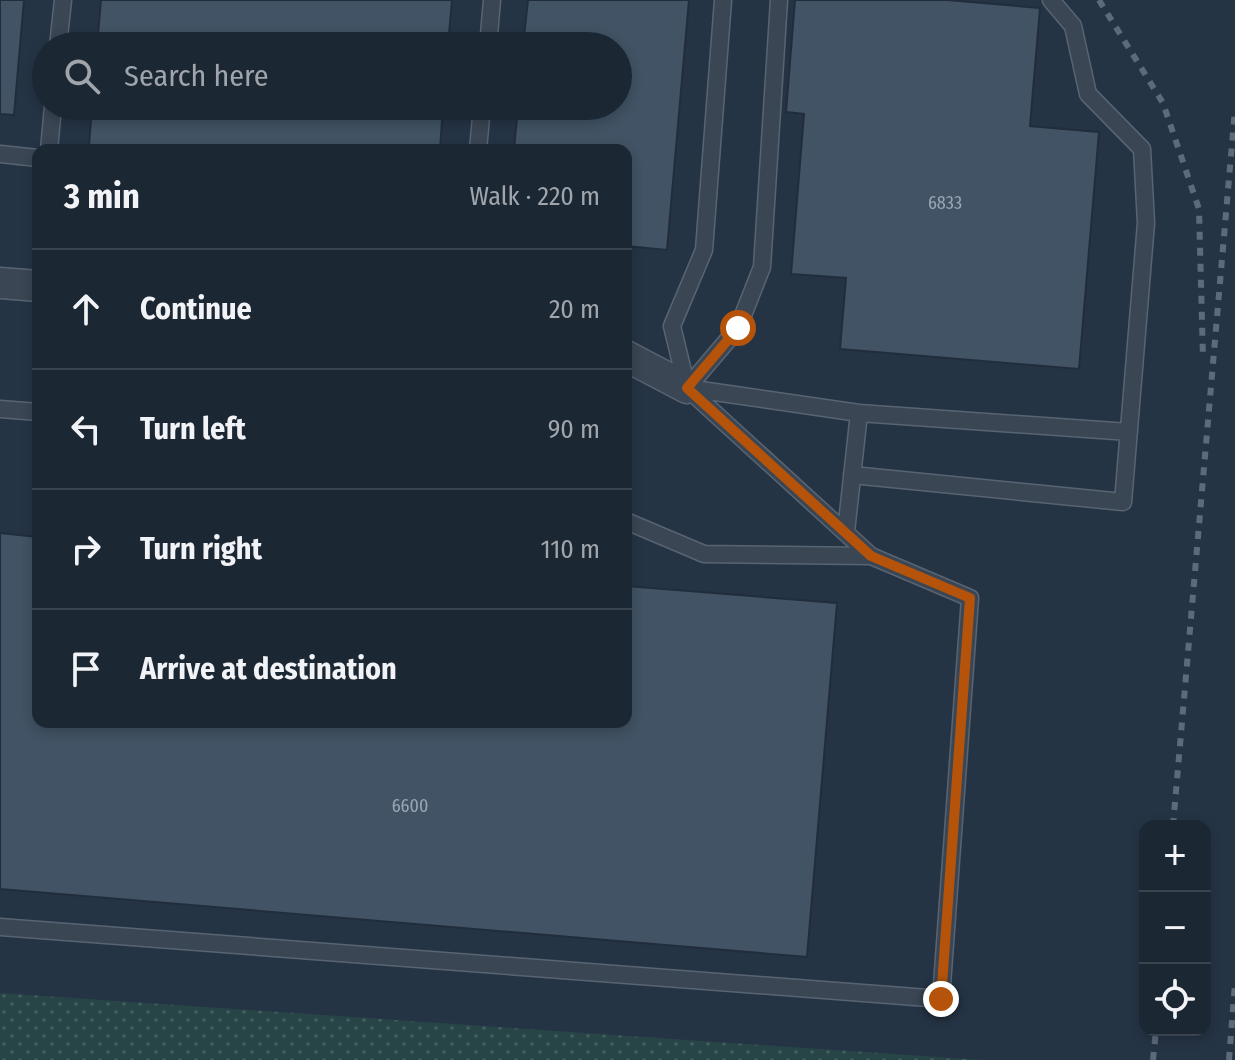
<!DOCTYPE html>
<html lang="en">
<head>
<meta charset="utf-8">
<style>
  body { margin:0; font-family:"Fira Sans Condensed",sans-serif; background:#293340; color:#f1f3f6 }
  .controls { position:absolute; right:24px; bottom:24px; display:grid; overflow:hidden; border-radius:16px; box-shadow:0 4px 12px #0003 }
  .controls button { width:72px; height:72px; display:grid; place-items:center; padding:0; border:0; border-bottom:2px solid #3a444f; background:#1c2734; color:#f1f3f6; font:40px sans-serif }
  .stop { position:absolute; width:24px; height:24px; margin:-18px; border:6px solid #b45309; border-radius:50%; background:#fff }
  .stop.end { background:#b45309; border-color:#fff; box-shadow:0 2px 8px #0008 }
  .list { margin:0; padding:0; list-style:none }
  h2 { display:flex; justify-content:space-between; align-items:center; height:104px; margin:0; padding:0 32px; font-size:34px }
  h2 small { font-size:26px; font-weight:400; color:#a0a5ac }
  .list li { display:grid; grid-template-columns:52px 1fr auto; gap:24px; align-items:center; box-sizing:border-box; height:120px; padding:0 32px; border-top:2px solid #3a444f }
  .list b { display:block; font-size:30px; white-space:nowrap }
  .list em { font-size:26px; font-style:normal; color:#a0a5ac }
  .icon { flex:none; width:44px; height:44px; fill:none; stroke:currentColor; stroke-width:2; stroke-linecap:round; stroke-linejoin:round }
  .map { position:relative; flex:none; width:1235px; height:1060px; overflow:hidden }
  .search { position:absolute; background:#1c2734; box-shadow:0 4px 12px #0003; left:32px; top:32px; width:600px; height:88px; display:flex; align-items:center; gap:20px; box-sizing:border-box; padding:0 28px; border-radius:44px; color:#a0a5ac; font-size:30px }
  .panel { position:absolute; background:#1c2734; box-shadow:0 4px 12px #0003; left:32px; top:144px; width:600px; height:584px; border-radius:16px }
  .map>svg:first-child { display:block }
</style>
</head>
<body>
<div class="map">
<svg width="1235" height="1060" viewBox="0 0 1235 1060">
  <defs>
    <pattern id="grass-dots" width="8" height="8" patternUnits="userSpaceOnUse" patternTransform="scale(2)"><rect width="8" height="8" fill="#274446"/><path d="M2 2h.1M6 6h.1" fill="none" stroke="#445d60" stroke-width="1.8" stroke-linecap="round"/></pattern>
  </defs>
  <rect width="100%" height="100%" fill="#253445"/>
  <path fill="url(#grass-dots)" d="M 0,993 L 982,1060 L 0,1060 Z"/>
  <path fill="#415364" stroke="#212d3c" stroke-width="2" d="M 0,0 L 24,0 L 14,115 L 0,114 Z
    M 101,0 L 452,0 L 448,46 L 97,46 Z
    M 528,0 L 689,0 L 667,250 L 626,246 L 626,150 L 514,150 L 518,106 L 618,106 L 618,46 L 523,46 Z
    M 795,0 L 947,0 L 1040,8 L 1030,126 L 1099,132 L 1079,369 L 840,349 L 846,278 L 791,274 L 804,114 L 786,112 Z
    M 92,106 L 443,106 L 440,150 L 143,150 L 89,146 Z
    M 0,533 L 38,537 L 38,722 L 626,722 L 626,586 L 837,603 L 807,957 L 0,889 Z"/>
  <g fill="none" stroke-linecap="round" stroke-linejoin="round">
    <g stroke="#596472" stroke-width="19">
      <path id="lane" d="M 723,0 L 704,250 L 672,326 L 687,388 L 871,556
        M 58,46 L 63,0
        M 488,46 L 492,0
        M 49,150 L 53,106
        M 478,150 L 482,106
        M 0,154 L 38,158
        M 687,388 L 738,328 L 762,267 L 779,0
        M 687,388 L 859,413 L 846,532
        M 0,409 L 38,412
        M 859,413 L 1129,432
        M 852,475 L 1123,502 L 1146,223 L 1142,149 L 1088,94 L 1073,26 L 1051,0
        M 0,927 L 941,999 L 970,598 L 871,556 L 704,554 L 626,521"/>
    </g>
    <g stroke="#596472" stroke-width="33">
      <path id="street" d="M 0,283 L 38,286
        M 626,356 L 687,388"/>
    </g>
    <use href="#lane" stroke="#3a4654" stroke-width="16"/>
    <use href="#street" stroke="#3a4654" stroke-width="30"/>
    <path stroke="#5c6a7b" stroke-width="6" stroke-dasharray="8 8" stroke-linecap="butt" d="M 1099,0 L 1163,103 L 1199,209 L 1203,358
      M 1173,826 L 1235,109
      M 1153,1060 L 1156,1030
      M 1229,1060 L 1235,983"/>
  </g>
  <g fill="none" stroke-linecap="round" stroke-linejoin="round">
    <path stroke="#b45309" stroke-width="10" d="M 738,328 L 687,388 L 871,556 L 970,598 L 941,999"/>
  </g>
  <g text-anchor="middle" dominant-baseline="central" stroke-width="8" stroke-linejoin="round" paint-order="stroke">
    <g font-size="18" fill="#9aa6b4">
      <text x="945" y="203">6833</text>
      <text x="410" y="806">6600</text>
    </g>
  </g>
</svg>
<div class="controls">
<button>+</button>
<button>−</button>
<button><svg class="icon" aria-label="locate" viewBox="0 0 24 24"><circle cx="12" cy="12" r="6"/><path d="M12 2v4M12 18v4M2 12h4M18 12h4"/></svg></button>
</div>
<div class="stop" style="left:738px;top:328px"></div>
<div class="stop end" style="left:941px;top:999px"></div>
<div class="search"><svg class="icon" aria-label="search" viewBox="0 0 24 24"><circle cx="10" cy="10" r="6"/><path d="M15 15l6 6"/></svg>Search here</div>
<section class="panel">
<h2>3 min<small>Walk · 220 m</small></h2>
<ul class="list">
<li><svg class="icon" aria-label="ahead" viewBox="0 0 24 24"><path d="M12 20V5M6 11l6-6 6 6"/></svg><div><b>Continue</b></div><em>20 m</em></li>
<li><svg class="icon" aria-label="left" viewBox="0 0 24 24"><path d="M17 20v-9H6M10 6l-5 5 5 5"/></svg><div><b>Turn left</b></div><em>90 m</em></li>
<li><svg class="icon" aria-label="right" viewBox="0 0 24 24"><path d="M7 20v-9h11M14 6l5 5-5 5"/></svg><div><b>Turn right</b></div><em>110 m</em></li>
<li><svg class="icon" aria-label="arrive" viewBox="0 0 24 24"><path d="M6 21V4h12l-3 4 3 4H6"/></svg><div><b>Arrive at destination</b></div></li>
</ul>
</section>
</div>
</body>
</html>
